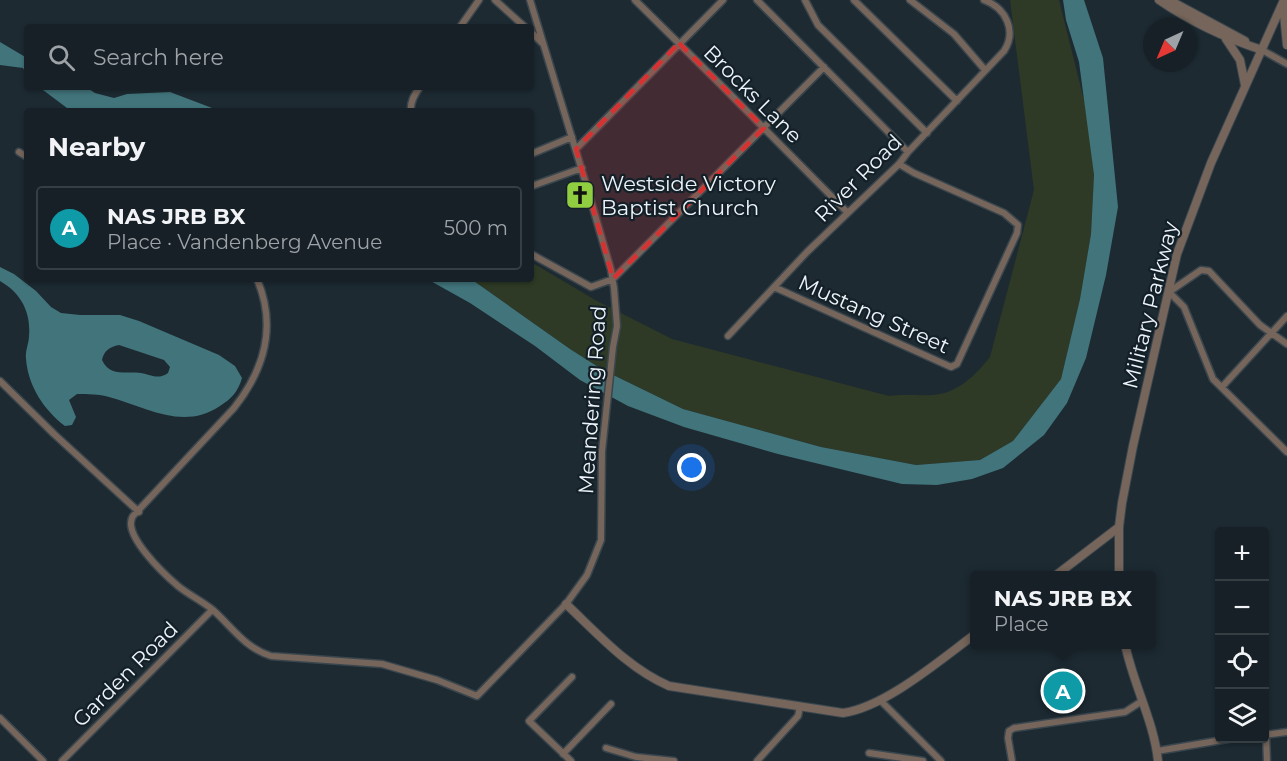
<!DOCTYPE html>
<html lang="en">
<head>
<meta charset="utf-8">
<style>
  body { margin:0; font-family:Montserrat,sans-serif; background:#1f282e; color:#f1f3f6 }
  .controls { position:absolute; right:18px; bottom:18px; display:grid; overflow:hidden; border-radius:6px; box-shadow:0 2px 4px #0004 }
  .controls button { width:54px; height:54px; display:grid; place-items:center; padding:0; border:0; border-bottom:2px solid #353e43; background:#162026; color:#f1f3f6; font:30px sans-serif }
  .compass { position:absolute; left:1143px; top:18px; width:54px; height:54px; border-radius:50%; background:#162026; box-shadow:0 2px 4px #0004; rotate:224deg }
  .you { position:absolute; left:692px; top:468px; width:21px; height:21px; margin:-15px; border:4px solid #fff; border-radius:50%; background:#1a73e8; box-shadow:0 0 0 9px #1a73e833 }
  .badge { display:grid; place-items:center; width:39px; height:39px; border-radius:50%; background:#90cd40; color:#fff; font-size:20px; font-weight:700 }
  .pin { position:absolute; translate:-50% -50%; border:3px solid #fff; box-shadow:0 2px 6px #0006 }
  .popup { position:absolute; left:970px; top:571px; width:186px; height:78px; box-sizing:border-box; display:grid; place-content:center; border-radius:6px; background:#162026; filter:drop-shadow(0 2px 4px #0005); font-size:20px; white-space:nowrap; color:#9ea3a7 }
  .popup b { font-size:22px; color:#f1f3f6 }
  .popup::after { content:''; position:absolute; left:50%; top:100%; margin-left:-12px; border:12px solid transparent; border-top-color:#162026 }
  .list { margin:0; padding:0; list-style:none }
  h2 { display:flex; justify-content:space-between; align-items:center; height:78px; margin:0; padding:0 24px; font-size:26px }
  h2 small { font-size:20px; font-weight:400; color:#9ea3a7 }
  .list li { display:grid; grid-template-columns:39px 1fr auto; gap:18px; align-items:center; box-sizing:border-box; height:84px; margin:0 12px 12px; padding:0 12px; border:2px solid #353e43; border-radius:6px }
  .list b { display:block; font-size:22px; white-space:nowrap }
  .list p { margin:0; font-size:20px; white-space:nowrap; color:#9ea3a7 }
  .list em { font-size:20px; font-style:normal; color:#9ea3a7 }
  .icon { flex:none; width:33px; height:33px; fill:none; stroke:currentColor; stroke-width:2; stroke-linecap:round; stroke-linejoin:round }
  .map { position:relative; flex:none; width:1287px; height:761px; overflow:hidden }
  .search { position:absolute; background:#162026; box-shadow:0 2px 4px #0004; left:24px; top:24px; width:510px; height:66px; display:flex; align-items:center; gap:15px; box-sizing:border-box; padding:0 21px; border-radius:6px; color:#9ea3a7; font-size:22px }
  .panel { position:absolute; background:#162026; box-shadow:0 2px 4px #0004; left:24px; top:108px; width:510px; height:174px; border-radius:6px }
  .map>svg:first-child { display:block }
</style>
</head>
<body>
<div class="map">
<svg width="1287" height="761" viewBox="0 0 1287 761">
  <rect width="100%" height="100%" fill="#1d2a32"/>
  <path fill="#2e3a25" d="M 1010,0 L 1059,0 L 1086,108 L 1094,175 L 1091,234 L 1080,299 L 1061,379 L 1013,441 L 980,460 L 916,465 L 821,447 L 683,409 L 603,370 L 570,349 L 471,279 L 531,279 L 531,262 L 597,301 L 672,339 L 889,396 C 904,394 918,396 932,395 C 957,394 976,375 990,357 L 1034,190 Z"/>
  <path fill="#41747b" fill-rule="evenodd" d="M 1063,0 L 1084,0 L 1103,58 L 1118,207 L 1106,275 L 1086,358 L 1067,403 L 1044,435 L 1003,468 L 972,479 L 937,485 L 902,484 L 778,454 L 684,427 L 628,406 L 580,380 L 535,346 L 470,303 L 427,279 L 471,279 L 570,349 L 603,370 L 683,409 L 821,447 L 916,465 L 980,460 L 1013,441 L 1061,379 L 1080,299 L 1091,234 L 1094,175 L 1079,62 L 1066,20 Z
    M 0,42 L 27,58 L 27,75 L 23,68 L 0,65 Z
    M 39,87 L 86,87 L 95,93 L 114,98 L 127,94 L 170,92 L 220,111 L 71,111 Z
    M 0,267 L 14,274 L 36,291 L 51,307 L 61,313 L 80,315 L 120,315 L 139,321 L 219,355 L 235,366 L 242,378 C 238,392 231,399 220,406 C 183,431 146,407 109,397 C 99,394 88,394 77,394 L 69,400 L 76,417 L 72,425 L 65,426 C 44,410 28,386 26,359 C 25,351 29,343 29,336 C 31,312 21,293 0,281 ZM 119,345 L 164,360 L 170,367 L 168,373 C 158,380 152,375 141,373 C 125,371 110,377 102,360 C 104,351 109,347 119,345 Z"/>
  <g fill="none" stroke-linecap="round" stroke-linejoin="round">
    <g stroke="#3a464e" stroke-width="9">
      <path id="minor" d="M 495,0 L 525,27
        M 635,0 L 720,84 L 847,212
        M 757,0 L 908,152
        M 805,0 L 818,25 L 927,133
        M 854,0 L 957,101
        M 910,0 L 954,34 L 985,70
        M 460,27 L 479,0
        M 531,32 L 542,43
        M 1262,50 L 1287,64
        M 411,111 C 410,102 414,95 420,87
        M 576,149 L 723,0
        M 19,152 L 27,157
        M 531,154 L 572,137
        M 531,183 L 532,186 L 582,168
        M 531,254 L 591,287 L 613,279 L 824,67
        M 257,279 C 277,326 264,370 234,408 L 133,516 C 121,534 165,575 178,586 C 189,595 202,601 213,610 C 232,627 245,648 271,656 L 382,664 L 437,680 L 477,696 L 566,604 L 587,575 L 601,540 L 602,451 L 613,347 L 617,326 L 614,288 L 611,270 L 586,184 L 530,0
        M 774,287 L 951,367 L 957,364 L 1017,233 L 1018,225 L 1004,213 L 914,173 L 899,164
        M 728,336 L 807,252 L 899,164 L 908,152 L 1004,51 C 1017,31 1006,8 984,0
        M 1287,344 L 1260,325 L 1209,271 L 1201,270 L 1169,292 L 1184,307 L 1213,379 L 1287,452
        M 0,381 L 54,434 L 139,512
        M 1222,387 L 1287,316
        M 881,701 L 941,761
        M 0,718 L 43,761
        M 1264,735 L 1287,732
        M 1266,735 L 1267,761
        M 606,748 L 636,757 L 674,761
        M 1157,751 L 1234,738
        M 869,753 L 923,761
        M 563,754 L 611,704
        M 62,761 L 212,610
        M 571,761 L 529,721 L 572,677
        M 757,761 L 798,716 L 800,707
        M 1012,761 L 1008,738 L 1009,731 L 1014,728 L 1125,712 L 1142,701"/>
    </g>
    <g stroke="#3a464e" stroke-width="10">
      <path id="tertiary" d="M 1159,0 C 1191,22 1225,38 1262,50
        M 1169,0 L 1245,41
        M 1283,4 L 1287,45
        M 1226,39 L 1240,60 L 1245,85
        M 1055,576 L 1119,527
        M 1119,576 L 1119,527 L 1122,503 L 1133,446 L 1177,254 L 1211,163 L 1284,0
        M 566,604 C 598,634 629,669 669,686 L 843,713 C 885,707 939,661 974,635
        M 1125,644 C 1133,684 1154,721 1158,761"/>
    </g>
    <use href="#minor" stroke="#75655b" stroke-width="6"/>
    <use href="#tertiary" stroke="#75655b" stroke-width="8"/>
  </g>
  <path fill="#d73232" fill-opacity="0.2" stroke="#d73232" stroke-width="4.5" stroke-dasharray="12 8" stroke-linejoin="round" d="M 679,43 L 764,128 L 613,279 L 576,149 Z"/>
  <defs>
    <g id="church-square" transform="scale(1.5)"><rect x="-9" y="-9" width="18" height="18" rx="4" fill="#90cd40" stroke="#142028"/><path d="M-1.2-6h2.4v3.5h3.3v2.4h-3.3V6h-2.4V-.1h-3.3v-2.4h3.3Z" fill="#111"/></g>
  </defs>
  <g fill-rule="evenodd">
    <use href="#church-square" x="580" y="195"/>
  </g>
  <g text-anchor="middle" dominant-baseline="central" stroke-width="4.5" stroke-linejoin="round" paint-order="stroke">
    <g font-size="21" fill="#edf4fa" stroke="#142028">
      <text transform="translate(753 94) rotate(45)">Brocks Lane</text>
      <text transform="translate(858 178) rotate(-45)">River Road</text>
      <text transform="translate(1150 305) rotate(-76)">Military Parkway</text>
      <text transform="translate(874 314) rotate(24)">Mustang Street</text>
      <text transform="translate(592 400) rotate(-86)">Meandering Road</text>
      <text transform="translate(125 674) rotate(-45)">Garden Road</text>
    </g>
    <g font-size="21" fill="#edf4fa" stroke="#142028" text-anchor="start">
      <text x="601" y="183">Westside Victory<tspan x="601" dy="24">Baptist Church</tspan></text>
    </g>
  </g>
</svg>
<div class="controls">
<button>+</button>
<button>−</button>
<button><svg class="icon" aria-label="locate" viewBox="0 0 24 24"><circle cx="12" cy="12" r="6"/><path d="M12 2v4M12 18v4M2 12h4M18 12h4"/></svg></button>
<button><svg class="icon" aria-label="layers" viewBox="0 0 24 24"><path d="M12 4l9 5-9 5-9-5zM3 14l9 5 9-5"/></svg></button>
</div>
<svg class="compass" viewBox="-18 -18 36 36"><path d="M0-13l5 13h-10z" fill="#e53935"/><path d="M0 13l5-13h-10z" fill="#9ea3a7"/></svg>
<div class="you"></div>
<div class="pin badge" style="left:1063px;top:691px;background:#0f9aa8">A</div>
<div class="popup"><b>NAS JRB BX</b>Place</div>
<div class="search"><svg class="icon" aria-label="search" viewBox="0 0 24 24"><circle cx="10" cy="10" r="6"/><path d="M15 15l6 6"/></svg>Search here</div>
<section class="panel">
<h2>Nearby<small></small></h2>
<ul class="list">
<li><span class="badge" style="background:#0f9aa8">A</span><div><b>NAS JRB BX</b><p>Place · Vandenberg Avenue</p></div><em>500 m</em></li>
</ul>
</section>
</div>
</body>
</html>
